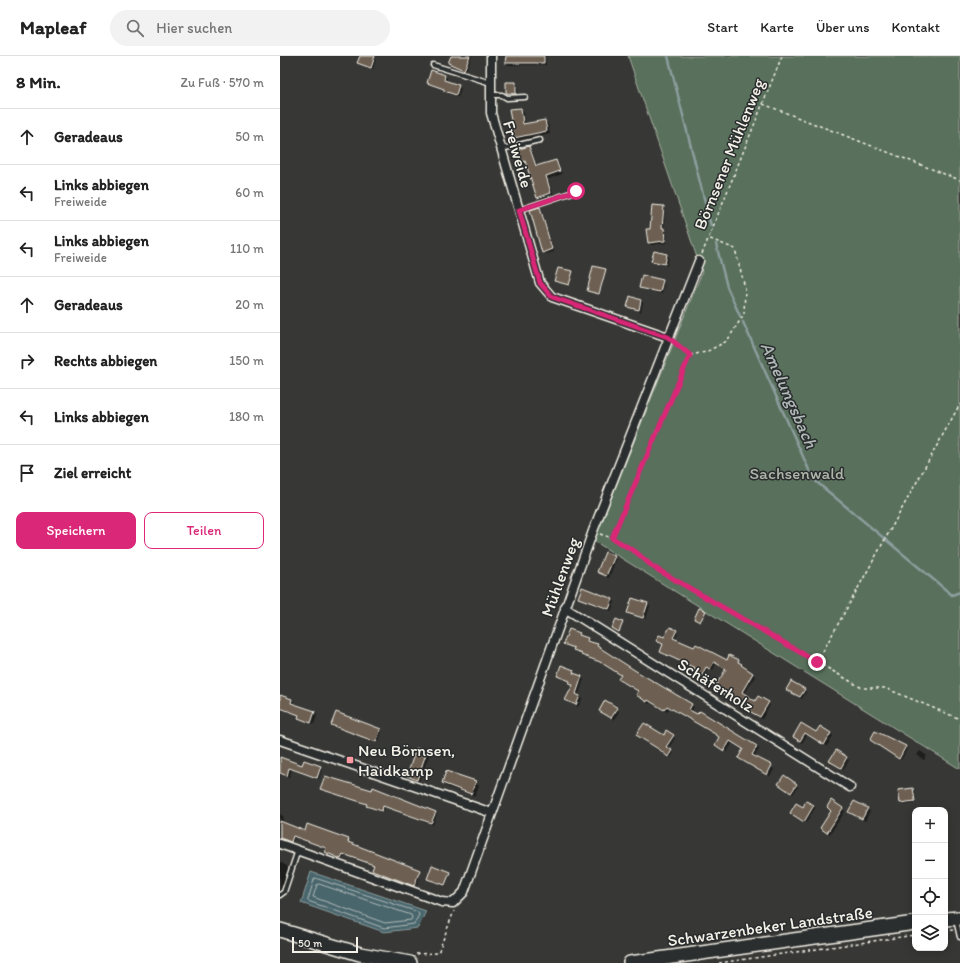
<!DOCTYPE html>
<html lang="de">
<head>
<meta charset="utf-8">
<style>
  body { margin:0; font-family:Itim,sans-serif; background:#f2f2f2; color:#222 }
  .controls { position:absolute; right:12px; bottom:12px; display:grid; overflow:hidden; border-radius:8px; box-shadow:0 2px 10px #0003 }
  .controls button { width:36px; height:36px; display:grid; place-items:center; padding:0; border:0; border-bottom:1px solid #e0e0e0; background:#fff; color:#222; font:20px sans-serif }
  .scale { position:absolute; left:12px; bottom:10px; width:66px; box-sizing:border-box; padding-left:4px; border:2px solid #f4f1e8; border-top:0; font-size:11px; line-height:14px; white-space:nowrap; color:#f4f1e8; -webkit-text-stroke:3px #2a2d2e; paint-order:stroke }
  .stop { position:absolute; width:12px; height:12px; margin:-9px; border:3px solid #db2777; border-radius:50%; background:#fff }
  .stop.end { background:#db2777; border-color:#fff; box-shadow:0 1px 4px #0008 }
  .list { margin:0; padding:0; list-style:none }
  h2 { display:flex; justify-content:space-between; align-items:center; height:52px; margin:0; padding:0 16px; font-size:17px }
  h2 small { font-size:13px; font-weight:400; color:#767676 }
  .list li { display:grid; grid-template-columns:26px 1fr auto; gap:12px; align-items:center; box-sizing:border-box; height:56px; padding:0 16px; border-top:1px solid #e0e0e0 }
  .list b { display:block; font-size:15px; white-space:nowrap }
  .list p { margin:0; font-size:13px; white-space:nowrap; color:#767676 }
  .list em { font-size:13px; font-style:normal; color:#767676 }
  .actions { display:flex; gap:8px; padding:12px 16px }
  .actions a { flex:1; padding:9px 0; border:1px solid #db2777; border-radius:8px; text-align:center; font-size:14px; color:#db2777 }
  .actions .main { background:#db2777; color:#fff }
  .icon { flex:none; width:22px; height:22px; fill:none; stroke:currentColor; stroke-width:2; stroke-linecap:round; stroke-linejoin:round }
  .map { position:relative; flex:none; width:680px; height:907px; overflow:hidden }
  header { display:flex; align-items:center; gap:24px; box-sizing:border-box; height:56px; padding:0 20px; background:#fff; border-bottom:1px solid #e0e0e0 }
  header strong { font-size:19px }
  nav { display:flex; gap:22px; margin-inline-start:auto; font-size:14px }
  .search { width:280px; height:36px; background:#f2f2f2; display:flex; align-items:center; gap:10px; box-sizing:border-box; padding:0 14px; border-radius:22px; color:#767676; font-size:15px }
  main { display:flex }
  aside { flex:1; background:#fff }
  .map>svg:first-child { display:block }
</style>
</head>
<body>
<header>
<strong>Mapleaf</strong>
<div class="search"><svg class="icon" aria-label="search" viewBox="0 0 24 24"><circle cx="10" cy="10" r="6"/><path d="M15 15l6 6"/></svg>Hier suchen</div>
<nav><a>Start</a><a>Karte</a><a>Über uns</a><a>Kontakt</a></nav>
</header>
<main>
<aside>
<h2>8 Min.<small>Zu Fuß · 570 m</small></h2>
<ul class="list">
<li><svg class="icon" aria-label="ahead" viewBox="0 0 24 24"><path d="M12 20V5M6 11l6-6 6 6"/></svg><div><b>Geradeaus</b></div><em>50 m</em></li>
<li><svg class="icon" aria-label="left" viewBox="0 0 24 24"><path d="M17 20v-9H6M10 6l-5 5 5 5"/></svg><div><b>Links abbiegen</b><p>Freiweide</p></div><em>60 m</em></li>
<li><svg class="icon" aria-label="left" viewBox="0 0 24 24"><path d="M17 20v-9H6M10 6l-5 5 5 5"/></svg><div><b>Links abbiegen</b><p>Freiweide</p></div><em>110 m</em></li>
<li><svg class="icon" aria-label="ahead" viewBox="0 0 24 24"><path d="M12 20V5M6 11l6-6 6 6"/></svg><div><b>Geradeaus</b></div><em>20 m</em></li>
<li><svg class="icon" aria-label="right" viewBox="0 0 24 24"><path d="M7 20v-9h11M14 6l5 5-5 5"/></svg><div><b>Rechts abbiegen</b></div><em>150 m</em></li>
<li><svg class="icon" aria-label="left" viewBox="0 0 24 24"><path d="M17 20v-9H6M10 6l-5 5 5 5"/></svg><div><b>Links abbiegen</b></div><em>180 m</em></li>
<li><svg class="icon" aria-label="arrive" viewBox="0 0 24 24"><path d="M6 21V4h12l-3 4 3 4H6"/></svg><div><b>Ziel erreicht</b></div></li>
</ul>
<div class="actions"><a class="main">Speichern</a><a>Teilen</a></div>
</aside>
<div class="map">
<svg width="680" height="907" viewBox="0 0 680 907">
  <rect width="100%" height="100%" fill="#373735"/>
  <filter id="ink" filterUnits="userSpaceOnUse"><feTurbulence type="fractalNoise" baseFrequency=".025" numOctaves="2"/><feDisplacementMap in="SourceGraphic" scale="8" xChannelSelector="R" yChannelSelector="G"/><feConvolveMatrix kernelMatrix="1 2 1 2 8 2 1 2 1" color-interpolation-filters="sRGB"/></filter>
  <g filter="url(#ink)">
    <path fill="#586f5b" stroke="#a6b0a2" d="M 348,0 L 680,0 L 680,713 L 314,485 L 422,216 Z"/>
    <path fill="#49666d" stroke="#8d9e9e" d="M 31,816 L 146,855 L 138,872 L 104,876 L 21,847 Z"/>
    <path fill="#0007" d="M 81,0 L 92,0 L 96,3 L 93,13 L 79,7 Z
      M 172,0 L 192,0 L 186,15 L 169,7 Z
      M 227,0 L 266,0 L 266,9 L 229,9 L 226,7 Z
      M 165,20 L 167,22 L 166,26 L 181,32 L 178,41 L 167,37 L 165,34 L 148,27 Z
      M 236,27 L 238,29 L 238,40 L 229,39 L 227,37 Z
      M 241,53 L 244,56 L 245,69 L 265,65 L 268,68 L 270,78 L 238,84 L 234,81 Z
      M 249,91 L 252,94 L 257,111 L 276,105 L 279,108 L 282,118 L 268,123 L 274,140 L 261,144 L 258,141 L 247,108 L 243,109 L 240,106 Z
      M 383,151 L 385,153 L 384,173 L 386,175 L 387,187 L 371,189 L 369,186 L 371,174 Z
      M 260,152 L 262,154 L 274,196 L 265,198 L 263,196 Z
      M 374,196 L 389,201 L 387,210 L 372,204 Z
      M 325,214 L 320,238 L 309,235 Z
      M 292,216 L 290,229 L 276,226 Z
      M 382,224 L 384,227 L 382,238 L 362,233 L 360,231 Z
      M 361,244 L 363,247 L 361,256 L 348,251 Z
      M 334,501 L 336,503 L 329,522 L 320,518 L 318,516 Z
      M 299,542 L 332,543 L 335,546 L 331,555 Z
      M 367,548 L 370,550 L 366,563 L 348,556 Z
      M 425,556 L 421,566 L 416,564 Z
      M 396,575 L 398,577 L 395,584 L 447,605 L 458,605 L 463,612 L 475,620 L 464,639 L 476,646 L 488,647 L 490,649 L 482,663 L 473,657 L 472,653 L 449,638 L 447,641 L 435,632 L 447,613 L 436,608 L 433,614 L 428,612 L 423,622 L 414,616 L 416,613 L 381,596 L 384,589 L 378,585 Z
      M 299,578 L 317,589 L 319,593 L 411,649 L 414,651 L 411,656 L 418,660 L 420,656 L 477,691 L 479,693 L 474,701 L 494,713 L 490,720 L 459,702 L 464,693 L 453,686 L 447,696 L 438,691 L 440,681 L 439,680 L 390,651 L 387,656 L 371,646 L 369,648 L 357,639 L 359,636 L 342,625 L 342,620 L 324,608 L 305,601 L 295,593 L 284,587 Z
      M 293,615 L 295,619 L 304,623 L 298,640 L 302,643 L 298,651 L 286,644 L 293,630 L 291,626 L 278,620 Z
      M 524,634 L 526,636 L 522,643 L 510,636 Z
      M 0,641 L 12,644 L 14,646 L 13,649 L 35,656 L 37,659 L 34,668 L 21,664 L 19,662 L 20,660 L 0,653 Z
      M 337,653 L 339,655 L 334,664 L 320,655 Z
      M 53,668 L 100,674 L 102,676 L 98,687 Z
      M 521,669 L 537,678 L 551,677 L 553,680 L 547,690 L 527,679 L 522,687 L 514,681 Z
      M 357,679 L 393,680 L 395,682 L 388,693 L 394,697 L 390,702 Z
      M 625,691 L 627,693 L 621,704 L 609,696 Z
      M 640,695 L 647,700 L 644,704 L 637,699 Z
      M 146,696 L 149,699 L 139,725 L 130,722 L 128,720 Z
      M 556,696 L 569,704 L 564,713 L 552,705 Z
      M 0,702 L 23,710 L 40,711 L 42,713 L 39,723 L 12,714 L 9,721 L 0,718 Z
      M 195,726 L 199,730 L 195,740 L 167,731 L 163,727 Z
      M 499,728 L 516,728 L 518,731 L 513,738 Z
      M 41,732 L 155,757 L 157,758 L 153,769 L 105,751 L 103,756 L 90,752 L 88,749 Z
      M 633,733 L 635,736 L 636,747 L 623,748 L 621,746 Z
      M 574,746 L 590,755 L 585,765 L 569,755 Z
      M 533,750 L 535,752 L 526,767 L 511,757 Z
      M 562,752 L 565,755 L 550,778 L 544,774 Z
      M 0,758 L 4,761 L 0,770 Z
      M 25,776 L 68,784 L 69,788 L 140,815 L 141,817 L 136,830 L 95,815 L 95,810 L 65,799 L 63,803 L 47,798 L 47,793 L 15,781 L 12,787 L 2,782 Z
      M 0,806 L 10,812 L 0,841 Z
      M 170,816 L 166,830 L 149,823 Z"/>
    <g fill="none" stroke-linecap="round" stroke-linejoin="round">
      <path stroke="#b0b9b7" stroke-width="1" d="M 35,822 L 138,856 L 139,859 L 134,868 L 104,872 L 28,845 Z
        M 39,828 L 131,859 L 132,862 L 131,864 L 105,867 L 33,841 L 37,829 Z"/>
      <path stroke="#8d9e9e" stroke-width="2.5" d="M 388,0 L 431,170
        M 436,188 L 447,231 L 460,260
        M 463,266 L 533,423 L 672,539 L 680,536"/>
    </g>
    <path fill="#6d6153" stroke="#f4f1e8" d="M 80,0 L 95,0 L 91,12 L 77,7 Z
      M 171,0 L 190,0 L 184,14 L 168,7 Z
      M 226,0 L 264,0 L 264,7 L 225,7 Z
      M 151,14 L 165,19 L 164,24 L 179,29 L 176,39 L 164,35 L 164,33 L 147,27 Z
      M 226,26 L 236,26 L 236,38 L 226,37 Z
      M 241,52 L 243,68 L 265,64 L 267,75 L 234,82 L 229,53 Z
      M 249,90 L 256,110 L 276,104 L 280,115 L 266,120 L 271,137 L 257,142 L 245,105 L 240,107 L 236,94 Z
      M 372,149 L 384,150 L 382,172 L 384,172 L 385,185 L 368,187 L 366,173 L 370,173 Z
      M 260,151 L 272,193 L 262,197 L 250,154 Z
      M 374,195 L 387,198 L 385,208 L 371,205 Z
      M 313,210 L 326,213 L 319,238 L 307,235 Z
      M 278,212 L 293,215 L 289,229 L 274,225 Z
      M 362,219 L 383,224 L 380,236 L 359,232 Z
      M 350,240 L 361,244 L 359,254 L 347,251 Z
      M 325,496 L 335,500 L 326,520 L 317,516 Z
      M 302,531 L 333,543 L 329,553 L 298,542 Z
      M 352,542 L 368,547 L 363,562 L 347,557 Z
      M 419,552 L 426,555 L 420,566 L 414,563 Z
      M 336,563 L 343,566 L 339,576 L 332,572 Z
      M 390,571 L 397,574 L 393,582 L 414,591 L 416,588 L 447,604 L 449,599 L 459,604 L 458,606 L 462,608 L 461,609 L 473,617 L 462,636 L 475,645 L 478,640 L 489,646 L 480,661 L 469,655 L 471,652 L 446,637 L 445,639 L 434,632 L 446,613 L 434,606 L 430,613 L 426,611 L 421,621 L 413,616 L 415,612 L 380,596 L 383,588 L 376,585 L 379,579 L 384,581 Z
      M 289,573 L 300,577 L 299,579 L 308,582 L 307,585 L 318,588 L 317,590 L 356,615 L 412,648 L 409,654 L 417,658 L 420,655 L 477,690 L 472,699 L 492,709 L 487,719 L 458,702 L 463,693 L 450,685 L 444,695 L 435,689 L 439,681 L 435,678 L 387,650 L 384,654 L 368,644 L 367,646 L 356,639 L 358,635 L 338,623 L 341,619 L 320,606 L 301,599 L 302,597 L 293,594 L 294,592 L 283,588 Z
      M 281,609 L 294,614 L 293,617 L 302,620 L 296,638 L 300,640 L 296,649 L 285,644 L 293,629 L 289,628 L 290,625 L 277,620 Z
      M 511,625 L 525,633 L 520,641 L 506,634 Z
      M 0,639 L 12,643 L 11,647 L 35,655 L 31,667 L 18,662 L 19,659 L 0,652 Z
      M 325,644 L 338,652 L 331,662 L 319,655 Z
      M 56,656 L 101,673 L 96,686 L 51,669 Z
      M 364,667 L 384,679 L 386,674 L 394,679 L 386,691 L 392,694 L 388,701 L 380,694 L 356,679 Z
      M 521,667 L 536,676 L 540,670 L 551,677 L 544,689 L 525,677 L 520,685 L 513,681 Z
      M 595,675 L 626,690 L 619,703 L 590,684 Z
      M 136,692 L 147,695 L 137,724 L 127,720 Z
      M 556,694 L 567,701 L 561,712 L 549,705 Z
      M 0,701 L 22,709 L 24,704 L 41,710 L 37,722 L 9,712 L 7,720 L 0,717 Z
      M 166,715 L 196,725 L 191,738 L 162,727 Z
      M 504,719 L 517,728 L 511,737 L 498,728 Z
      M 45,720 L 92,734 L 93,731 L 156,756 L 151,767 L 103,750 L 102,755 L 86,750 L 87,748 L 40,733 Z
      M 633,732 L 635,745 L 620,747 L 618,734 Z
      M 551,744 L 563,752 L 547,777 L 540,772 L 551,755 L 547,751 Z
      M 526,745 L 534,749 L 524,766 L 510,757 L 516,747 L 523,751 Z
      M 574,745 L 588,752 L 582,763 L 568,756 Z
      M 0,765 L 25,775 L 27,768 L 52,777 L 69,783 L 68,786 L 140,814 L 134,830 L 92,814 L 94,809 L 63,798 L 61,803 L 45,796 L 46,792 L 13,780 L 11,786 L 0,782 Z
      M 152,809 L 170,816 L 165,829 L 147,823 Z"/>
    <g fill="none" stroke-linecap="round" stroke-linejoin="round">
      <g stroke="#f4f1e8" stroke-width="7">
        <path id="service" d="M 153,9 L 211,27
          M 211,39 L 222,39 L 227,42 L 245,41
          M 221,93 L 260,84
          M 239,154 L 296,135
          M 0,839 L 4,836 L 18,794
          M 676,864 L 680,881"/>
      </g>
      <g stroke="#f4f1e8" stroke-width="11">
        <path id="minor" d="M 211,0 L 211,57 L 260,227 L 272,241 L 388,281
          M 285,552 L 570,731
          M 0,684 L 212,757
          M 0,788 L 162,846 L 173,847 L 184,836 L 313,475 L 419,205"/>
      </g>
      <g stroke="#f4f1e8" stroke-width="16">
        <path id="primary" d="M 665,863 L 680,862
          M 0,874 L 80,898 L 130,907
          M 350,907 L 635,867"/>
      </g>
      <path stroke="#f4f1e8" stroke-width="1.5" stroke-dasharray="3 3" stroke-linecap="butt" d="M 483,48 L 680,124
        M 422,198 L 502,0
        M 410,299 L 426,296 L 447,285 L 464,258 L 465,232 L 455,193 L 428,182
        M 320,478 L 332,482 L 410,299 L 396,287
        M 332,482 L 356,496 L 373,511 L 582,632 L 605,632 L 680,663
        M 537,606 L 680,348
        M 665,875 L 673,874
        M 136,898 L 158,897 L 174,855
        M 439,907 L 635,879"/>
      <use href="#service" stroke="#2a2d2e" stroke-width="4"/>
      <use href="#minor" stroke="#2a2d2e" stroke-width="8"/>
      <use href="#primary" stroke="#2a2d2e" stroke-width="13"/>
    </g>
  </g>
  <g fill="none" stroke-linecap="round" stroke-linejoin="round" filter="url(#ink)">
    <path stroke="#db2777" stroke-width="5" d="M 296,135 L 239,154 L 260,227 L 272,241 L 388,281 L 410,299 L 332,482 L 356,496 L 373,511 L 537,606"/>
  </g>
  <rect fill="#ff9aa2" stroke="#2a2d2e" stroke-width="1.5" x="66" y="700" width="8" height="8" rx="2"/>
  <g text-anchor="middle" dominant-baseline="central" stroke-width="3" stroke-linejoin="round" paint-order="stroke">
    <g font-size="17" fill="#f4f1e8" stroke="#2a2d2e">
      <text transform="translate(238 98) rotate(74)">Freiweide</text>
      <text transform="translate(449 98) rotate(-68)">Börnsener Mühlenweg</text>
      <text transform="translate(280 521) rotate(-70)">Mühlenweg</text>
      <text transform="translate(436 629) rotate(32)">Schäferholz</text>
      <text transform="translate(490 870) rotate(-8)">Schwarzenbeker Landstraße</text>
    </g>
    <g font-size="17" fill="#aeb6a9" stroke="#2a2d2e">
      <text x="517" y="417">Sachsenwald</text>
    </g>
    <g font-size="17" fill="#f4f1e8" stroke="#2a2d2e" text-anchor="start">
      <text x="78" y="694">Neu Börnsen,<tspan x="78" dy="20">Haidkamp</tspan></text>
    </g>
    <g font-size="18" font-style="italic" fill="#b0b9b7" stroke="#2a2d2e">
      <text transform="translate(509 339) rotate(66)">Amelungsbach</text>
    </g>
  </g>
</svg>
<div class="controls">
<button>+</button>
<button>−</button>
<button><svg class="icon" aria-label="locate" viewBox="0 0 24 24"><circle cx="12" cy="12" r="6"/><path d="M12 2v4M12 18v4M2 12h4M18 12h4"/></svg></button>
<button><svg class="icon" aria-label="layers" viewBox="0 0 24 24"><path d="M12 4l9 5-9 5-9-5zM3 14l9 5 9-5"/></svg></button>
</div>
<div class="scale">50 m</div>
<div class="stop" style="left:296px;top:135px"></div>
<div class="stop end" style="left:537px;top:606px"></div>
</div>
</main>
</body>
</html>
